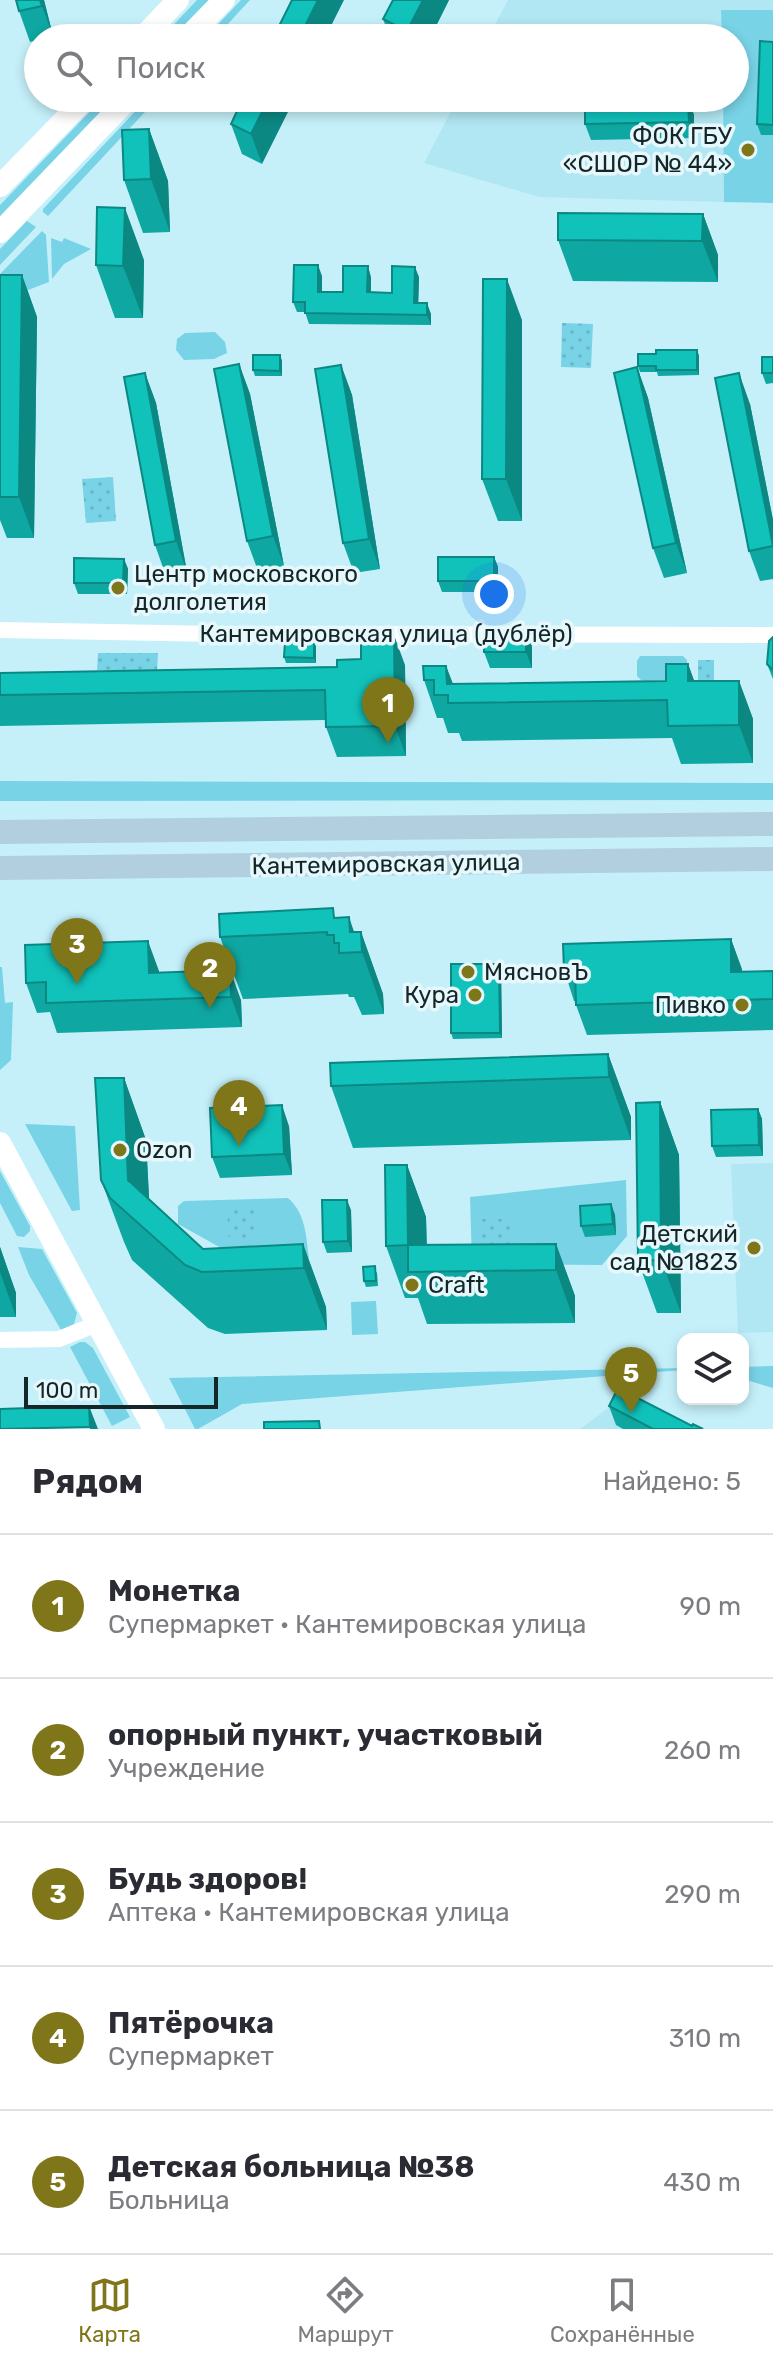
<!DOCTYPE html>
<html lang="ru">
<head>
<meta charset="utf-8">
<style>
  body { margin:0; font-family:Rubik,sans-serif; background:#f2f2f3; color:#2b2b33 }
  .controls { position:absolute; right:24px; bottom:24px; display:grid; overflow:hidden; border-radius:16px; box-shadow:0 4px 12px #0003 }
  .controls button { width:72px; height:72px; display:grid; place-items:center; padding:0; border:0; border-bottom:2px solid #e1e1e2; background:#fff; color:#2b2b33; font:40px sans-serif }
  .scale { position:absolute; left:24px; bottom:20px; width:194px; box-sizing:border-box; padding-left:8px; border:4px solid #152629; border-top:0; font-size:22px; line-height:28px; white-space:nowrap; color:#152629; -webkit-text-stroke:6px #e7f8fc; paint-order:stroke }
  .you { position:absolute; left:494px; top:594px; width:28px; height:28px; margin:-20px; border:6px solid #fff; border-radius:50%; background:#1a73e8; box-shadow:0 0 0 12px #1a73e833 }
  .badge { display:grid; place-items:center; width:52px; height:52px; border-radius:50%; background:#7f761a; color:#fff; font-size:26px; font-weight:700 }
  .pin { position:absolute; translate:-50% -66px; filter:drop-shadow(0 2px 4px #0008) }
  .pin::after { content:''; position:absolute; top:42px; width:28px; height:24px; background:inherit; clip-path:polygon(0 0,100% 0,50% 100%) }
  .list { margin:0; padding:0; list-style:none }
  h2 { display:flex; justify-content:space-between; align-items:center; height:104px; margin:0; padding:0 32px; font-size:34px }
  h2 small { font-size:26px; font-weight:400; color:#7c7c81 }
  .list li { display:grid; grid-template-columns:52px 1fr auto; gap:24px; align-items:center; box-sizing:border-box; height:144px; padding:0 32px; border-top:2px solid #e1e1e2 }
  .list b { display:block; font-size:30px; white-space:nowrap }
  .list p { margin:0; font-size:26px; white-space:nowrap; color:#7c7c81 }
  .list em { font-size:26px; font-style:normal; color:#7c7c81 }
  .icon { flex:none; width:44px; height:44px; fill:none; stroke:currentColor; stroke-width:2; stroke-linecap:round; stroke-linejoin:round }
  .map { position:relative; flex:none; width:773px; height:1429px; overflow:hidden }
  .search { position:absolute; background:#fff; box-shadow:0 4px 12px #0003; left:24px; right:24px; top:24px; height:88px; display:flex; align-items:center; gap:20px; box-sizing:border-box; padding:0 28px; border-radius:44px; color:#7c7c81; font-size:30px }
  .sheet { height:824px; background:#fff }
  nav { display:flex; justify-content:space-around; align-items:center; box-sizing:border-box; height:112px; border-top:2px solid #e1e1e2; background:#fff; font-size:22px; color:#7c7c81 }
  nav a { display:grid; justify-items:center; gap:4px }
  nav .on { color:#7f761a }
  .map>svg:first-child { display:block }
</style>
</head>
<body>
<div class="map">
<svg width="773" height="1429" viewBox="0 0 773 1429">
  <defs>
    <pattern id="park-dots" width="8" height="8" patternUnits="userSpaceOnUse" patternTransform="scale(2)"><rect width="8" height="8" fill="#78d3e6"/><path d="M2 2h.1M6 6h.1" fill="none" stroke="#67b5c5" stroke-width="1.8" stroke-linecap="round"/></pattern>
  </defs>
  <rect width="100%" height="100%" fill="#c5f0fa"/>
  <path fill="#b1e7f2" d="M 508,0 L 773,0 L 773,10 L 722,10 L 722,38 L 488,38 Z
    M 458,98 L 723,98 L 724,202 L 539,197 L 424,163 Z
    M 773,1163 L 773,1332 L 738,1333 L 731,1164 Z
    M 623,1397 L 697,1429 L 580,1429 Z"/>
  <path fill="#78d3e6" d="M 197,0 L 213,0 L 176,38 L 161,38 Z
    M 241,0 L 250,0 L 215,38 L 205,38 Z
    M 721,10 L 773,10 L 773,203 L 724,202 L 723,98 L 735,98 L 735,38 L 722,38 Z
    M 103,98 L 118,98 L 0,218 L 0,205 Z
    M 148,98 L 158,98 L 48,216 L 43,212 L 43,209 Z
    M 27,221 L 36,227 L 0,265 L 0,249 Z
    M 42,231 L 46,235 L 49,282 L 15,295 L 0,296 L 0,274 Z
    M 51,238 L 62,242 L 64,238 L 91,249 L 64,264 L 52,279 Z
    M 215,332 L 225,342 L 227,353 L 214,359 L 184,360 L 176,350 L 177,339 L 185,333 Z
    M 640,656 L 683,656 L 687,660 L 687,675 L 683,680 L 641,680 L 637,676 L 637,661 Z
    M 0,781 L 773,783 L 773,800 L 0,801 Z
    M 0,967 L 2,967 L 5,1003 L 13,1002 L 11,1060 L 0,1070 Z
    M 25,1124 L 75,1126 L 80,1210 L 72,1211 Z
    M 0,1171 L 30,1226 L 30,1231 L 24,1237 L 17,1236 L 0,1203 Z
    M 626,1180 L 627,1236 L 602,1265 L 472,1264 L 470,1197 Z
    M 288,1198 C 306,1214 306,1236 309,1258 L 241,1259 L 178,1224 L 178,1206 L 184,1201 Z
    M 18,1247 L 42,1249 L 77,1313 L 74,1324 L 61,1330 L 29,1275 Z
    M 376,1301 L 378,1334 L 352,1335 L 351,1302 Z
    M 80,1342 L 85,1342 L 93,1348 L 130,1417 L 112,1426 L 70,1347 Z
    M 773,1366 L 773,1388 L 743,1379 L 743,1367 Z
    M 683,1368 L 683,1370 L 242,1404 L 198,1429 L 195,1429 L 169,1378 Z"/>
  <path fill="url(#park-dots)" d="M 562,323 L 593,324 L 591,368 L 561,367 Z
    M 113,477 L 116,521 L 86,523 L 82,479 Z
    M 98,653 L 158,653 L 157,670 L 97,670 Z
    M 698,660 L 714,660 L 714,690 L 698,690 Z
    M 256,1207 L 257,1239 L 229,1240 L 227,1209 Z
    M 481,1219 L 510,1219 L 511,1255 L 482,1256 Z"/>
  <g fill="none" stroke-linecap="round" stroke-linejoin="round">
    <path stroke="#fff" stroke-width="16" d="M 0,630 L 217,634 L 773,635
      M 0,1340 L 59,1339 L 97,1324"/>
    <path stroke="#fff" stroke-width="22" d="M 142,38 L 178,0
      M 187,38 L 224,0
      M 0,186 L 86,98
      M 0,232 L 129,98
      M 0,1143 L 154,1429"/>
    <path stroke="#b2cfe0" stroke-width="24" d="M 0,832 L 773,824
      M 0,868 L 773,859"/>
  </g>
  <path fill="#0fa7a1" d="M 16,0 L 44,0 L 53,36 L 38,38 L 38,40 L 30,42 L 19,11 Z
    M 449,0 L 430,38 L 390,38 L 383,19 Z
    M 773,42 L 773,135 L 761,135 L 757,124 Z
    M 243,98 L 262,164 L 242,154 L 231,124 Z
    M 688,99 L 694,115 L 694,138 L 591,140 L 585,124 L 646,100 Z
    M 149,129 L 168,181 L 170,232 L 143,233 L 124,180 Z
    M 703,214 L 718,255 L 718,282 L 573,281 L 558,240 Z
    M 144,260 L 143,318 L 115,318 L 96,265 Z
    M 0,275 L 22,275 L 37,317 L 34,538 L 7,538 L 0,520 Z
    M 322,276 L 322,292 L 343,292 L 371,277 L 371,292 L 392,293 L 419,277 L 418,303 L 431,314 L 431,325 L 309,324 L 305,312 L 297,312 L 293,302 Z
    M 522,320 L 522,521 L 498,521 L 482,479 Z
    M 697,350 L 699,356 L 699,375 L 658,376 L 657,372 L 640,372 L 638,366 L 656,354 Z
    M 280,355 L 282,361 L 282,376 L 255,376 L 253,370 Z
    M 773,357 L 773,383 L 766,384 L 762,373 Z
    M 239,364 L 250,394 L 284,566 L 258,571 L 247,541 Z
    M 341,365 L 352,395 L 380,569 L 354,573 L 343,543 Z
    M 637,367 L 648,398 L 687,573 L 664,578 L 653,548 Z
    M 145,373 L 156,403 L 187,572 L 166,576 L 155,545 Z
    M 750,404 L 773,520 L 773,579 L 760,581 L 749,551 Z
    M 494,557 L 498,567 L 498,592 L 442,592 L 438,581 Z
    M 124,559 L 128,569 L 127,594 L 78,594 L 74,583 Z
    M 773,637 L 773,679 L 767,664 Z
    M 314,642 L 316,647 L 316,663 L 286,663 L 284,657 Z
    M 532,646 L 532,668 L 490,668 L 484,652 Z
    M 688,664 L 694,681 L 739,681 L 753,719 L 753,763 L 681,764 L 672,738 L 462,741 L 459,733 L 448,733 L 443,718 L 437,718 L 424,680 L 446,666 L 453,684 L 666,681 Z
    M 405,665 L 406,756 L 337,757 L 326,727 L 326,720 L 0,726 L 0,673 Z
    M 337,918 L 354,932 L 361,932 L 383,994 L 384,1014 L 362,1015 L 354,997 L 349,997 L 348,994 L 243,999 L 220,937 Z
    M 731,939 L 742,972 L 773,999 L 773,1030 L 587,1035 L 576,1005 L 576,1001 L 574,1001 L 564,970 Z
    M 501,969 L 502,1038 L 453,1039 L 451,1033 Z
    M 159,972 L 241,1000 L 242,1027 L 57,1033 L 50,1012 L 37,1013 L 26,983 Z
    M 608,1054 L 631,1117 L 631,1140 L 353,1148 L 331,1086 Z
    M 124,1078 L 146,1140 L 149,1199 L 203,1249 L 303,1244 L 326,1307 L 327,1330 L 225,1334 L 208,1328 L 132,1260 L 124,1242 L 101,1180 Z
    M 660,1102 L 679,1155 L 681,1313 L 657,1313 L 638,1261 Z
    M 758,1109 L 762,1119 L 763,1156 L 716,1157 L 712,1146 Z
    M 289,1126 L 292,1175 L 220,1178 L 212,1157 Z
    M 407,1165 L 426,1217 L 427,1245 L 556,1244 L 575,1296 L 575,1323 L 427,1324 L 418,1298 L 405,1298 L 386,1246 Z
    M 611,1204 L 615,1215 L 616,1235 L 585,1237 L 581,1226 Z
    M 351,1210 L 352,1252 L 327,1253 L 323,1242 Z
    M 0,1247 L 16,1293 L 16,1317 L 0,1317 Z
    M 377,1272 L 378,1286 L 366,1287 L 364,1281 Z
    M 609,1406 L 692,1426 L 703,1429 L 623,1429 L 616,1425 Z"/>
  <path fill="#0c8883" d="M 40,0 L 44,0 L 53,36 L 42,6 Z
    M 318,0 L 344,0 L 325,38 L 299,38 Z
    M 423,0 L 449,0 L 430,38 L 409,38 L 407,31 Z
    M 269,98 L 295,98 L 262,164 L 251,134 Z
    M 688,99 L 694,115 L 694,138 L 689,122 Z
    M 149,129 L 168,181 L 170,232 L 151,179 Z
    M 125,208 L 144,260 L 143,318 L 123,266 Z
    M 703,214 L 718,255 L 718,282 L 702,241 Z
    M 318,265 L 322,276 L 322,303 L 318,292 Z
    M 368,266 L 371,277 L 371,303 L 367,292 Z
    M 415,267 L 419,277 L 418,314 L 414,303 Z
    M 22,275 L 37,317 L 34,538 L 19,497 Z
    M 507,279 L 522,320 L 522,521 L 506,479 Z
    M 427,303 L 431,314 L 431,325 L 427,315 Z
    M 697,350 L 699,356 L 699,375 L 697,370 Z
    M 280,355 L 282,361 L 282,376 L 280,371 Z
    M 239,364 L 250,394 L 284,566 L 273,536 Z
    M 341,365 L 352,395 L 380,569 L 369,539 Z
    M 637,367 L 648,398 L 687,573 L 676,543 Z
    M 145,373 L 156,403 L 187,572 L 176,541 Z
    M 739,373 L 750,404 L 773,520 L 773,546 Z
    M 494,557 L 498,567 L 498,592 L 494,581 Z
    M 124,559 L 128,569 L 127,594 L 123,583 Z
    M 526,630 L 532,646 L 532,668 L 526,652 Z
    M 394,635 L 405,665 L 406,756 L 395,726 Z
    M 314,642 L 316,647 L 316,663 L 314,658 Z
    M 688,664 L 702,702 L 688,681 Z
    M 446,666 L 460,703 L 447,684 Z
    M 739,681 L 753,719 L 753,763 L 739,725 Z
    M 349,917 L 361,952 L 350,932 Z
    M 361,932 L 383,994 L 384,1014 L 362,952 Z
    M 731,939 L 742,969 L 742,1002 L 731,972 Z
    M 148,941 L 159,971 L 160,999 L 149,973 Z
    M 499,964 L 501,969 L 502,1038 L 500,1033 Z
    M 230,970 L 241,1000 L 242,1027 L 231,997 Z
    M 608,1054 L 631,1117 L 631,1140 L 609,1077 Z
    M 124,1078 L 146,1140 L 151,1234 L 128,1180 Z
    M 660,1102 L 679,1155 L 681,1313 L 661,1260 Z
    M 282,1105 L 289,1126 L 292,1175 L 284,1154 Z
    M 758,1109 L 762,1119 L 763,1156 L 759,1145 Z
    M 407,1165 L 426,1217 L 427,1272 L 408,1245 Z
    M 347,1200 L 351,1210 L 352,1252 L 348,1241 Z
    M 611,1204 L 615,1215 L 616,1235 L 613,1224 Z
    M 303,1244 L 326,1307 L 327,1330 L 304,1268 Z
    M 556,1244 L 575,1296 L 575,1323 L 556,1270 Z
    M 0,1247 L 16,1293 L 16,1317 L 0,1272 Z
    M 89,1406 L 98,1429 L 90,1429 Z"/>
  <path fill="#11c2bb" stroke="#0c8883" stroke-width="2" d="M 16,0 L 40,0 L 42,6 L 19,11 Z
    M 292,0 L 318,0 L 299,38 L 273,38 Z
    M 393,0 L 423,0 L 407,31 L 383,19 Z
    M 701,28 L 702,38 L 569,38 L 569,30 Z
    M 760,41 L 773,42 L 773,125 L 757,124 Z
    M 243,98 L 269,98 L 251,134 L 231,124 Z
    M 630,98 L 643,98 L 643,100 L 688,99 L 689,122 L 585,124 L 585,101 L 630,100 Z
    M 149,129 L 151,179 L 124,180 L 122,130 Z
    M 97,207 L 125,208 L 123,266 L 96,265 Z
    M 558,213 L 703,214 L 702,241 L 558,240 Z
    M 294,265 L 318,265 L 318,292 L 343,292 L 343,266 L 368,266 L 367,292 L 392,293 L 392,266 L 415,267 L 414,303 L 427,303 L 427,315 L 305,313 L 305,302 L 293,302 Z
    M 0,275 L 22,275 L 19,497 L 0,497 Z
    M 483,279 L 507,279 L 506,479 L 482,479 Z
    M 656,350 L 697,350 L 697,370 L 656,370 L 656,366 L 638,366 L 638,354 L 656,354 Z
    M 253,355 L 280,355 L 280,371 L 253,370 Z
    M 762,357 L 773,357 L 773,373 L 762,373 Z
    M 239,364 L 273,536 L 247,541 L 214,369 Z
    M 341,365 L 369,539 L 343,543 L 315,369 Z
    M 637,367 L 676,543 L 653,548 L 614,373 Z
    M 145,373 L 176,541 L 155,545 L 124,377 Z
    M 739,373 L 773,546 L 749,551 L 715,378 Z
    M 438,557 L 494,557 L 494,581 L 438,581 Z
    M 74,558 L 124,559 L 123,583 L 74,583 Z
    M 484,630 L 526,630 L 526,652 L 484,652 Z
    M 361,635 L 394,635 L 395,726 L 326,727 L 325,690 L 0,695 L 0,673 L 337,667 L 337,660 L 361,659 Z
    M 773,637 L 773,670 L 767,664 L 769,641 Z
    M 285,642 L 314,642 L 314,658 L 284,657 Z
    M 666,664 L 688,664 L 688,681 L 739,681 L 739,725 L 668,726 L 667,700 L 448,703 L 448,695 L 434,695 L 434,680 L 424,680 L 423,666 L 446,666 L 447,684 L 666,681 Z
    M 333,908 L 334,918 L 349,917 L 350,932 L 361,932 L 362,952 L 339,953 L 339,943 L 334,943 L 334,935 L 327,935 L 327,932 L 220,937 L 219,914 Z
    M 731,939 L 731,972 L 773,971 L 773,999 L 576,1005 L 575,970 L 564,970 L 563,944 Z
    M 148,941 L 149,973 L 230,970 L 231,997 L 46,1003 L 46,982 L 26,983 L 25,945 Z
    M 451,964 L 499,964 L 500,1033 L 451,1033 Z
    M 608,1054 L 609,1077 L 331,1086 L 330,1063 Z
    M 95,1078 L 124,1078 L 128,1180 L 203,1249 L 303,1244 L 304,1268 L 202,1272 L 185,1265 L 110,1198 L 101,1180 Z
    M 660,1102 L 661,1260 L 638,1261 L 636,1103 Z
    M 282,1105 L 284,1154 L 212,1157 L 210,1108 Z
    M 758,1109 L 759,1145 L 712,1146 L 711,1110 Z
    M 385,1165 L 407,1165 L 408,1245 L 386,1246 Z
    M 322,1200 L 347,1200 L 348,1241 L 323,1242 Z
    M 611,1204 L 613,1224 L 581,1226 L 580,1206 Z
    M 556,1244 L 556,1270 L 408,1272 L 408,1245 Z
    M 375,1266 L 376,1281 L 364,1281 L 363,1267 Z
    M 618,1388 L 692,1426 L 693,1424 L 703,1429 L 653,1429 L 609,1406 Z
    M 89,1406 L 90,1427 L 0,1429 L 0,1409 Z
    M 319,1421 L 320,1429 L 264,1429 L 264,1422 Z"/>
  <g fill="#7f761a" stroke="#e7f8fc" stroke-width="3">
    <circle cx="748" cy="150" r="8"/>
    <circle cx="118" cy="588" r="8"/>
    <circle cx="468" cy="972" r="8"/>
    <circle cx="475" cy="995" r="8"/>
    <circle cx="742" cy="1005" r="8"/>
    <circle cx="120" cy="1150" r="8"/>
    <circle cx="754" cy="1248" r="8"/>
    <circle cx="412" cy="1285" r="8"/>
  </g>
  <g text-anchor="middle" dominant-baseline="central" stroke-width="7" stroke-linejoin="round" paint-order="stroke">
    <g font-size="24" fill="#152629" stroke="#e7f8fc" text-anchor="end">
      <text x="732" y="136">ФОК ГБУ<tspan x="732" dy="28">«СШОР № 44»</tspan></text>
      <text x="134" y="574" text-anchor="start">Центр московского<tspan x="134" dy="28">долголетия</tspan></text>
      <text x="484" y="972" text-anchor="start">МясновЪ</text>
      <text x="459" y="995">Кура</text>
      <text x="726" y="1005">Пивко</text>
      <text x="136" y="1150" text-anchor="start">Ozon</text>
      <text x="738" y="1234">Детский<tspan x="738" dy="28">сад №1823</tspan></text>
      <text x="428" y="1285" text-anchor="start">Craft</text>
    </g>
    <g font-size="24" fill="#152629" stroke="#e7f8fc">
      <text x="386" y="634">Кантемировская улица (дублёр)</text>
      <text transform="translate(386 864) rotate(-1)">Кантемировская улица</text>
    </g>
  </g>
</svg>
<div class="controls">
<button><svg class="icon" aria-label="layers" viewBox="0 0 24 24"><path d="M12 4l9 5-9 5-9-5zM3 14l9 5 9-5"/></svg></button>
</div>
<div class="scale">100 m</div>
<div class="you"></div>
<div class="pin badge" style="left:388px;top:743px">1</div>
<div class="pin badge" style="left:210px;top:1008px">2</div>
<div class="pin badge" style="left:77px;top:984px">3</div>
<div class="pin badge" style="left:239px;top:1146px">4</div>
<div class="pin badge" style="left:631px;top:1413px">5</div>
<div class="search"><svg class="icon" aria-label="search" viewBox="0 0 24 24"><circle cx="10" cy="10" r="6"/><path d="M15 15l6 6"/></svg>Поиск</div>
</div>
<section class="sheet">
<h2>Рядом<small>Найдено: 5</small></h2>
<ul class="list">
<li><span class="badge">1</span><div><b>Монетка</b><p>Супермаркет · Кантемировская улица</p></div><em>90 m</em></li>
<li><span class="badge">2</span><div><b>опорный пункт, участковый</b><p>Учреждение</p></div><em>260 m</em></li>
<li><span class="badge">3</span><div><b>Будь здоров!</b><p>Аптека · Кантемировская улица</p></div><em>290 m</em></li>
<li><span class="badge">4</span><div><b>Пятёрочка</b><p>Супермаркет</p></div><em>310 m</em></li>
<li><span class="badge">5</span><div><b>Детская больница №38</b><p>Больница</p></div><em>430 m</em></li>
</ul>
</section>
<nav>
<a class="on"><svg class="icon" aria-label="map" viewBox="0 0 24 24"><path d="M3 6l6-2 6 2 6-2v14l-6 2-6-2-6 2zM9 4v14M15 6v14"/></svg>Карта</a>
<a><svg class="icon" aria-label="directions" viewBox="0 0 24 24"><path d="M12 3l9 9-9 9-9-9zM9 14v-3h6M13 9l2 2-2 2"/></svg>Маршрут</a>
<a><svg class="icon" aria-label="saved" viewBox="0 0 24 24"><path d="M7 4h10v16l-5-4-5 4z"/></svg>Сохранённые</a>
</nav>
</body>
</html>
